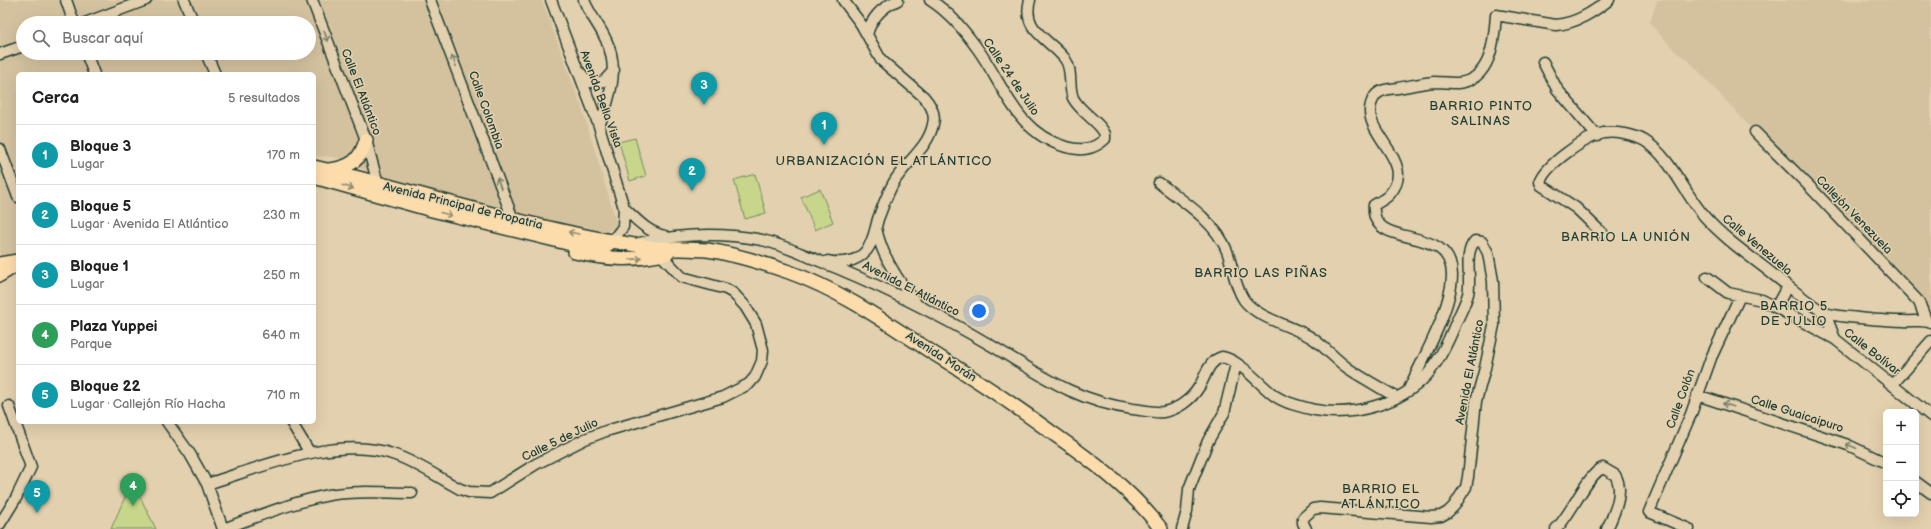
<!DOCTYPE html>
<html lang="es">
<head>
<meta charset="utf-8">
<style>
  body { margin:0; font-family:"Balsamiq Sans",sans-serif; background:#f2f2f2; color:#222 }
  .controls { position:absolute; right:12px; bottom:12px; display:grid; overflow:hidden; border-radius:6px; box-shadow:0 4px 16px #0002 }
  .controls button { width:36px; height:36px; display:grid; place-items:center; padding:0; border:0; border-bottom:1px solid #e0e0e0; background:#fff; color:#222; font:20px sans-serif }
  .you { position:absolute; left:979px; top:311px; width:14px; height:14px; margin:-10px; border:3px solid #fff; border-radius:50%; background:#1a73e8; box-shadow:0 0 0 6px #1a73e833 }
  .badge { display:grid; place-items:center; width:26px; height:26px; border-radius:50%; background:#db2777; color:#fff; font-size:13px; font-weight:700 }
  .pin { position:absolute; translate:-50% -33px; filter:drop-shadow(0 1px 2px #0008) }
  .pin::after { content:''; position:absolute; top:21px; width:14px; height:12px; background:inherit; clip-path:polygon(0 0,100% 0,50% 100%) }
  .list { margin:0; padding:0; list-style:none }
  h2 { display:flex; justify-content:space-between; align-items:center; height:52px; margin:0; padding:0 16px; font-size:17px }
  h2 small { font-size:13px; font-weight:400; color:#767676 }
  .list li { display:grid; grid-template-columns:26px 1fr auto; gap:12px; align-items:center; box-sizing:border-box; height:60px; padding:0 16px; border-top:1px solid #e0e0e0 }
  .list b { display:block; font-size:15px; white-space:nowrap }
  .list p { margin:0; font-size:13px; white-space:nowrap; color:#767676 }
  .list em { font-size:13px; font-style:normal; color:#767676 }
  .icon { flex:none; width:22px; height:22px; fill:none; stroke:currentColor; stroke-width:2; stroke-linecap:round; stroke-linejoin:round }
  .map { position:relative; flex:none; width:1931px; height:529px; overflow:hidden }
  .search { position:absolute; background:#fff; box-shadow:0 4px 16px #0002; left:16px; top:16px; width:300px; height:44px; display:flex; align-items:center; gap:10px; box-sizing:border-box; padding:0 14px; border-radius:22px; color:#767676; font-size:15px }
  .panel { position:absolute; background:#fff; box-shadow:0 4px 16px #0002; left:16px; top:72px; width:300px; height:352px; border-radius:6px }
  .map>svg:first-child { display:block }
</style>
</head>
<body>
<div class="map">
<svg width="1931" height="529" viewBox="0 0 1931 529">
  <rect width="100%" height="100%" fill="#e3d0ae"/>
  <filter id="ink" filterUnits="userSpaceOnUse"><feTurbulence type="fractalNoise" baseFrequency=".025" numOctaves="2"/><feDisplacementMap in="SourceGraphic" scale="8" xChannelSelector="R" yChannelSelector="G"/><feConvolveMatrix kernelMatrix="1 2 1 2 8 2 1 2 1" color-interpolation-filters="sRGB"/></filter>
  <g filter="url(#ink)">
    <path fill="#d4c29f" fill-rule="evenodd" d="M 0,0 L 542,0 L 582,108 L 617,224 L 613,229 L 606,232 L 543,222 L 392,182 L 335,157 L 314,156 L 314,74 L 18,74 L 18,252 L 0,258 ZM 23,23 L 309,23 L 309,53 L 23,53 Z
      M 1657,0 L 1931,0 L 1931,322 L 1688,60 L 1676,52 L 1657,31 L 1650,23 Z"/>
    <path fill="#c7d68a" stroke="#738a5f" d="M 635,138 L 646,176 L 630,181 L 619,142 Z
      M 755,174 L 766,213 L 745,219 L 734,180 Z
      M 820,189 L 833,222 L 815,230 L 801,197 Z
      M 132,481 L 156,529 L 111,529 Z"/>
    <g fill="none" stroke-linecap="round" stroke-linejoin="round">
      <g stroke="#1f3d34" stroke-width="13">
        <path id="minor" d="M 66,0 L 74,23
          M 184,0 L 194,23
          M 312,0 L 366,140 L 378,184 L 377,189
          M 430,0 L 513,219 L 512,225
          M 551,0 L 599,126 L 624,208 L 623,227 L 612,241
          M 584,0 C 589,14 600,26 606,40 C 620,68 610,98 599,126
          M 930,0 C 949,12 963,29 977,48 C 1004,85 1016,133 1066,147 C 1081,151 1093,150 1105,139 L 1105,134 C 1099,121 1081,113 1073,98 C 1068,86 1073,70 1065,59 C 1050,39 1021,31 1030,0
          M 85,23 L 146,0
          M 867,35 C 871,18 882,7 898,0
          M 86,53 L 94,74
          M 206,53 L 215,74
          M 0,54 L 23,46
          M 1543,62 L 1557,89 L 1597,136
          M 580,72 L 586,80 L 595,83 L 604,81 L 614,70
          M 1755,132 L 1810,187 L 1919,302 L 1926,320
          M 0,149 L 18,197
          M 1159,183 C 1183,201 1216,222 1227,251 C 1233,267 1234,285 1244,300 C 1258,319 1291,325 1312,338 C 1325,347 1336,360 1349,369 C 1364,379 1381,388 1396,397
          M 624,208 C 637,220 647,232 665,236
          M 876,228 C 882,256 897,280 915,301
          M 1603,234 L 1576,208 L 1541,185 L 1540,182 C 1546,164 1586,137 1604,133 C 1615,131 1635,135 1645,141 C 1671,157 1685,195 1705,217 C 1723,237 1744,252 1765,268 C 1784,283 1803,299 1823,312 C 1831,317 1892,321 1904,321 C 1913,322 1923,319 1931,323
          M 639,243 C 680,234 720,232 762,240 C 780,244 799,253 817,260 C 878,284 936,313 992,346 C 1041,375 1075,401 1133,409 C 1143,410 1154,413 1163,412 C 1177,410 1191,400 1199,387 C 1206,376 1208,361 1222,357 C 1240,360 1260,385 1275,396 C 1287,404 1302,407 1315,410 C 1353,417 1401,404 1427,375 C 1439,361 1448,342 1455,325 C 1459,315 1465,305 1468,294 C 1472,278 1463,254 1475,241 L 1482,242 L 1488,253 L 1493,281 L 1494,325 L 1485,368 L 1476,401 L 1468,477 L 1466,487 L 1454,506 L 1448,512 L 1441,516 L 1431,517 L 1320,508 L 1313,509 L 1303,518 L 1303,523 L 1306,529
          M 828,261 C 841,264 856,262 865,252 C 873,244 875,230 878,219 C 883,206 887,194 894,182 C 905,163 929,147 933,124 C 936,114 931,105 924,97 L 881,60 L 861,24 L 843,0
          M 1707,277 L 1728,293 L 1762,300 L 1835,339 L 1931,416
          M 1776,307 L 1787,287
          M 1825,313 L 1835,339
          M 1893,384 L 1931,341
          M 1409,389 C 1423,358 1452,308 1452,275 C 1451,221 1369,252 1374,205 C 1379,202 1385,199 1389,195 C 1422,159 1351,130 1375,96 C 1380,89 1390,89 1398,88 C 1410,86 1422,83 1434,82 C 1442,82 1450,83 1458,83 C 1491,80 1494,42 1496,15 L 1556,25 C 1577,23 1593,12 1609,0
          M 1697,395 L 1848,445 L 1886,463
          M 167,422 L 190,454 L 207,484 L 223,529
          M 291,422 L 310,453
          M 1916,482 L 1931,493
          M 207,484 C 262,467 338,434 395,455 C 418,463 439,478 460,489 L 469,492 L 490,493 L 536,464 L 585,439 L 606,431 L 723,397 L 749,384 L 755,377 L 762,361 L 763,350 L 756,324 L 745,306 L 733,293 L 726,289 L 682,277 L 661,255
          M 0,524 L 16,498 L 31,467 L 9,406
          M 223,529 C 258,516 293,502 329,495 C 356,490 385,493 412,493
          M 1182,529 L 1187,511 L 1189,489 L 1208,441 L 1224,413 L 1236,364
          M 1556,529 C 1571,515 1588,473 1603,468 L 1615,475 C 1625,491 1614,514 1607,529
          M 1689,529 L 1649,512 L 1691,414 L 1711,358 L 1740,296"/>
      </g>
      <g stroke="#1f3d34" stroke-width="16">
        <path id="major" d="M 314,167 C 402,187 487,216 576,234 C 600,239 625,244 650,247 C 669,250 688,248 707,250 C 735,254 763,263 789,272 C 842,291 887,323 933,353 C 974,378 1013,404 1051,432 C 1091,460 1132,490 1161,529
          M 329,170 C 351,167 360,161 366,140
          M 314,177 L 432,210 L 571,244 L 599,247 L 607,245 L 611,242
          M 575,252 C 608,260 636,261 668,253
          M 0,264 L 18,261
          M 0,275 L 18,264"/>
      </g>
      <use href="#minor" stroke="#e3d0ae" stroke-width="10"/>
      <use href="#major" stroke="#fddcac" stroke-width="13"/>
    </g>
    <defs><path id="oneway-shaft" d="M-6 0H5M1.5-3L5.5 0L1.5 3" fill="none" stroke-width="1.6" stroke-linecap="round" stroke-linejoin="round"/></defs>
    <g stroke="#777f6b">
      <use href="#oneway-shaft" transform="translate(326 36) rotate(69)"/>
      <use href="#oneway-shaft" transform="translate(454 61) rotate(-111)"/>
      <use href="#oneway-shaft" transform="translate(499 183) rotate(-110)"/>
      <use href="#oneway-shaft" transform="translate(1728 405) rotate(-162)"/>
      <use href="#oneway-shaft" transform="translate(1851 446) rotate(-157)"/>
    </g>
    <g stroke="#8e8c70">
      <use href="#oneway-shaft" transform="translate(348 187) rotate(16)"/>
      <use href="#oneway-shaft" transform="translate(446 214) rotate(14)"/>
      <use href="#oneway-shaft" transform="translate(574 233) rotate(-168)"/>
      <use href="#oneway-shaft" transform="translate(636 259) rotate(-4)"/>
    </g>
  </g>
  <g text-anchor="middle" dominant-baseline="central" stroke-width="3" stroke-linejoin="round" paint-order="stroke">
    <g font-size="12" fill="#1f3d34" stroke="#e3d0ae">
      <text transform="translate(1011 77) rotate(56)">Calle 24 de Julio</text>
      <text transform="translate(361 92) rotate(69)">Calle El Atlántico</text>
      <text transform="translate(601 99) rotate(70)">Avenida Bella Vista</text>
      <text transform="translate(486 110) rotate(70)">Calle Colombia</text>
      <text transform="translate(463 206) rotate(14)">Avenida Principal de Propatria</text>
      <text transform="translate(1854 215) rotate(46)">Callejón Venezuela</text>
      <text transform="translate(1757 245) rotate(40)">Calle Venezuela</text>
      <text transform="translate(911 289) rotate(27)">Avenida El Atlántico</text>
      <text transform="translate(1872 352) rotate(38)">Calle Bolívar</text>
      <text transform="translate(941 357) rotate(33)">Avenida Morán</text>
      <text transform="translate(1470 372) rotate(-79)">Avenida El Atlántico</text>
      <text transform="translate(1681 399) rotate(-70)">Calle Colón</text>
      <text transform="translate(1797 414) rotate(18)">Calle Guaicaipuro</text>
      <text transform="translate(560 440) rotate(-26)">Calle 5 de Julio</text>
    </g>
    <g font-size="13" letter-spacing="1" fill="#1f3d34" stroke="#e3d0ae">
      <text x="1481" y="106">BARRIO PINTO<tspan x="1481" dy="15">SALINAS</tspan></text>
      <text x="884" y="161">URBANIZACIÓN EL ATLÁNTICO</text>
      <text x="1626" y="237">BARRIO LA UNIÓN</text>
      <text x="1261" y="273">BARRIO LAS PIÑAS</text>
      <text x="1794" y="306">BARRIO 5<tspan x="1794" dy="15">DE JULIO</tspan></text>
      <text x="1381" y="489">BARRIO EL<tspan x="1381" dy="15">ATLÁNTICO</tspan></text>
    </g>
  </g>
</svg>
<div class="controls">
<button>+</button>
<button>−</button>
<button><svg class="icon" aria-label="locate" viewBox="0 0 24 24"><circle cx="12" cy="12" r="6"/><path d="M12 2v4M12 18v4M2 12h4M18 12h4"/></svg></button>
</div>
<div class="you"></div>
<div class="pin badge" style="left:824px;top:145px;background:#0f9aa8">1</div>
<div class="pin badge" style="left:692px;top:191px;background:#0f9aa8">2</div>
<div class="pin badge" style="left:704px;top:105px;background:#0f9aa8">3</div>
<div class="pin badge" style="left:133px;top:506px;background:#2e9e5b">4</div>
<div class="pin badge" style="left:37px;top:513px;background:#0f9aa8">5</div>
<div class="search"><svg class="icon" aria-label="search" viewBox="0 0 24 24"><circle cx="10" cy="10" r="6"/><path d="M15 15l6 6"/></svg>Buscar aquí</div>
<section class="panel">
<h2>Cerca<small>5 resultados</small></h2>
<ul class="list">
<li><span class="badge" style="background:#0f9aa8">1</span><div><b>Bloque 3</b><p>Lugar</p></div><em>170 m</em></li>
<li><span class="badge" style="background:#0f9aa8">2</span><div><b>Bloque 5</b><p>Lugar · Avenida El Atlántico</p></div><em>230 m</em></li>
<li><span class="badge" style="background:#0f9aa8">3</span><div><b>Bloque 1</b><p>Lugar</p></div><em>250 m</em></li>
<li><span class="badge" style="background:#2e9e5b">4</span><div><b>Plaza Yuppei</b><p>Parque</p></div><em>640 m</em></li>
<li><span class="badge" style="background:#0f9aa8">5</span><div><b>Bloque 22</b><p>Lugar · Callejón Río Hacha</p></div><em>710 m</em></li>
</ul>
</section>
</div>
</body>
</html>
